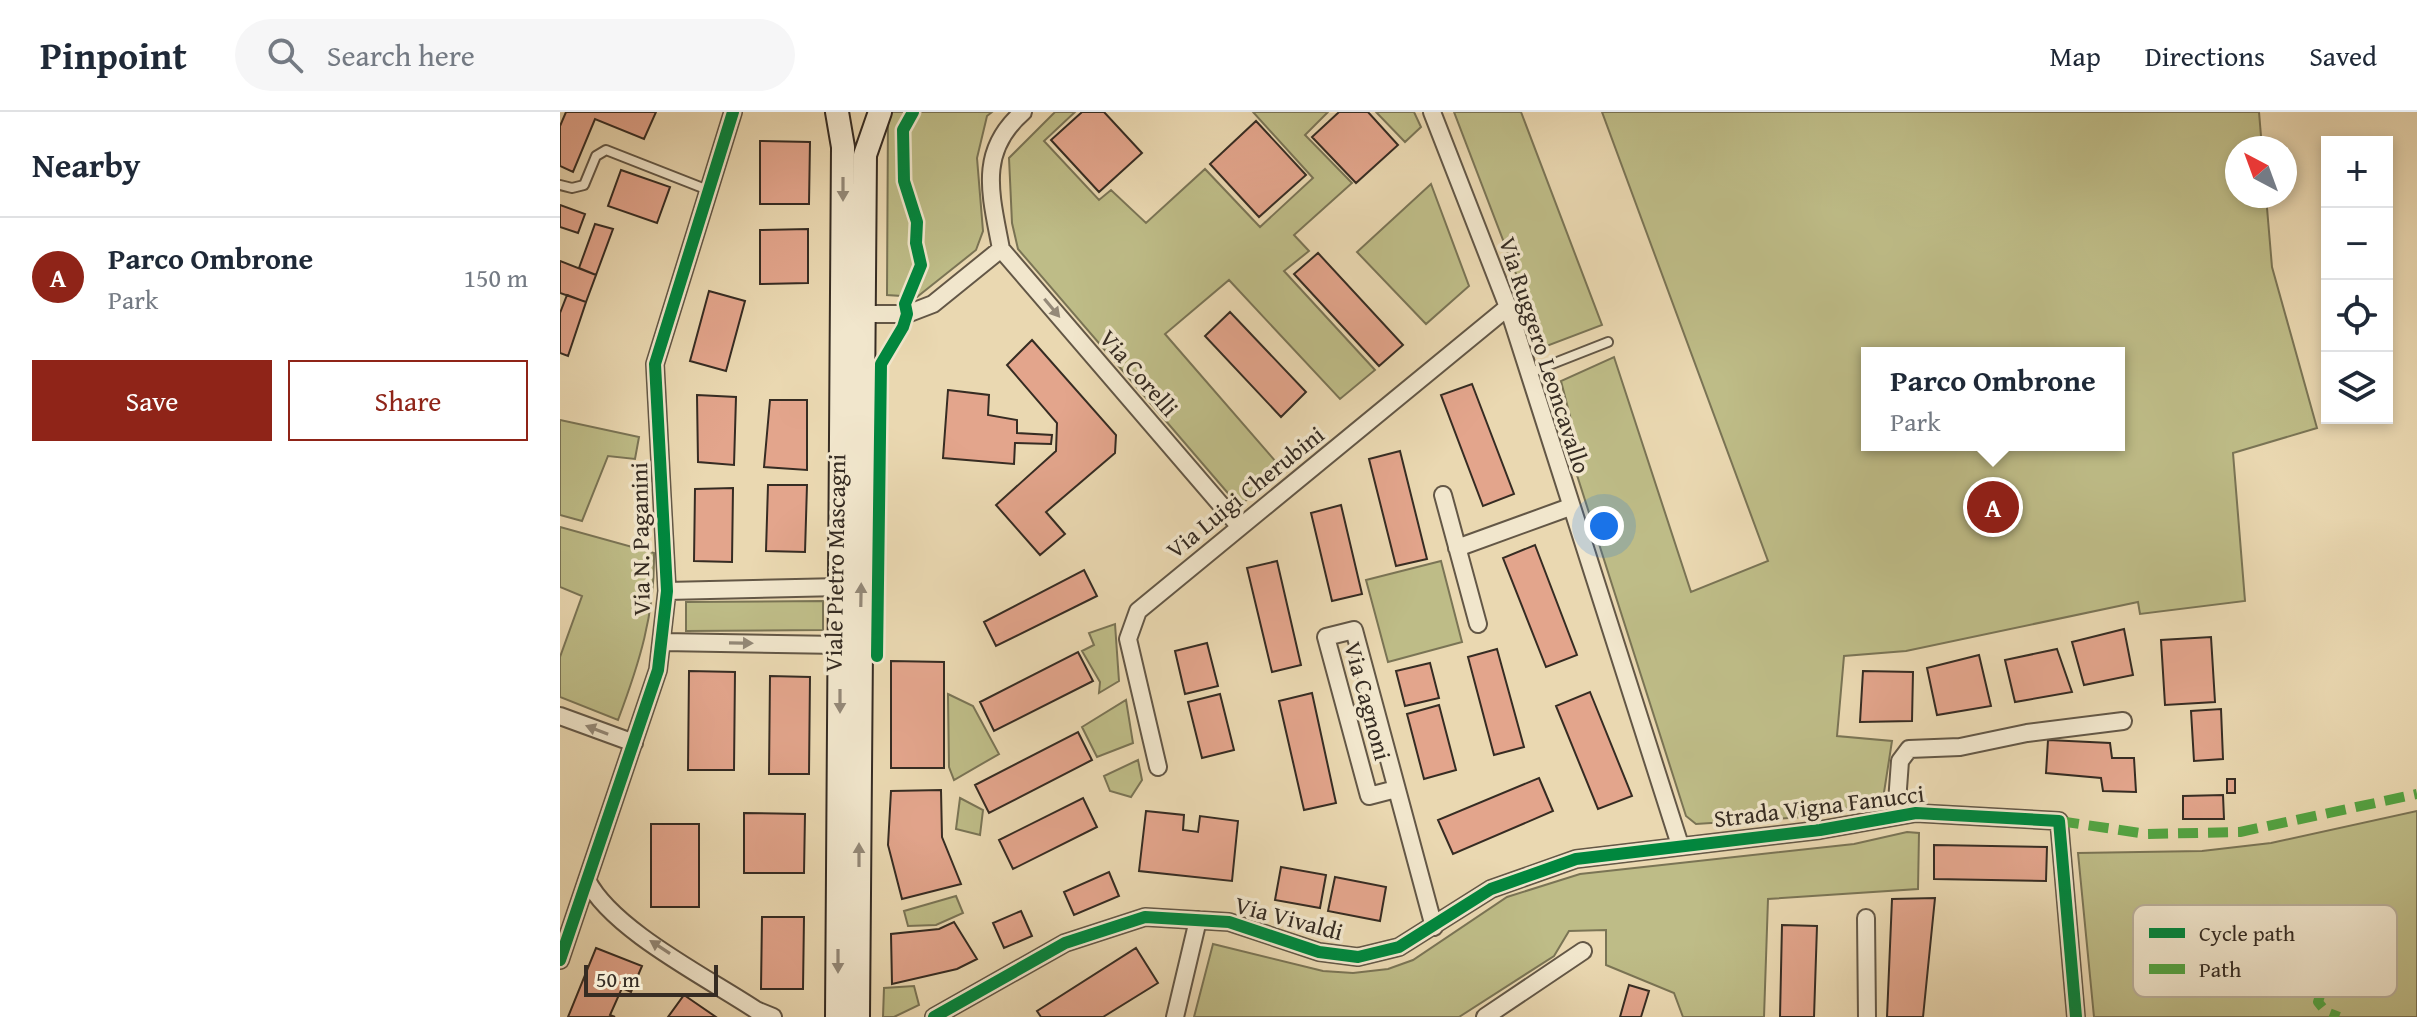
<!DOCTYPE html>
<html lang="en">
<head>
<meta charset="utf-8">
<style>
  body { margin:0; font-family:"Gentium Book Plus",serif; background:#f6f6f7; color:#1f2937 }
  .controls { position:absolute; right:24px; top:24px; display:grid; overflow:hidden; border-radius:0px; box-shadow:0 4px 12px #0003 }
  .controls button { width:72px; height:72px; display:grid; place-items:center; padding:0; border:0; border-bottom:2px solid #e0e1e3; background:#fff; color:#1f2937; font:40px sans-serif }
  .compass { position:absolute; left:1665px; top:24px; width:72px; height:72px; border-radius:50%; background:#fff; box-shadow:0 4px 12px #0003; rotate:319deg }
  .scale { position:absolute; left:24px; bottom:20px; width:134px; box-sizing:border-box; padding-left:8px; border:4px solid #362c23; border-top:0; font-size:22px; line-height:28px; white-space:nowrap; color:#362c23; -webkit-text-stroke:6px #f1e6cc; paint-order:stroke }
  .you { position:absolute; left:1044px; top:414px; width:28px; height:28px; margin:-20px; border:6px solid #fff; border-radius:50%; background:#1a73e8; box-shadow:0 0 0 12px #1a73e833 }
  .badge { display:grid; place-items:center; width:52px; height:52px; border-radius:50%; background:#8f2418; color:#fff; font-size:26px; font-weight:700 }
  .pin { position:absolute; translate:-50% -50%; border:4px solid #fff; box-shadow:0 2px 8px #0006 }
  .popup { position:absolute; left:1301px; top:235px; width:264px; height:104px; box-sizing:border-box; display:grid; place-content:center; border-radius:0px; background:#fff; filter:drop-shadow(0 2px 6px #0005); font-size:26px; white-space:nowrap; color:#747a83 }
  .popup b { font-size:30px; color:#1f2937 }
  .popup::after { content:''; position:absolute; left:50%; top:100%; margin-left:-16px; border:16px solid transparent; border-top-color:#fff }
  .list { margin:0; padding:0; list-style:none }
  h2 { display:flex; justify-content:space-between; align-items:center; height:104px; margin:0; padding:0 32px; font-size:34px }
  h2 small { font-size:26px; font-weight:400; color:#747a83 }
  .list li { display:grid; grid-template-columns:52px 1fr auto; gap:24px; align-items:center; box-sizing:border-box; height:120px; padding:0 32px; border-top:2px solid #e0e1e3 }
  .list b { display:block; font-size:30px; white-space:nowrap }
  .list p { margin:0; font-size:26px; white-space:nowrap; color:#747a83 }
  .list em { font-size:26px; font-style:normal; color:#747a83 }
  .actions { display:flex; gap:16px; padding:24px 32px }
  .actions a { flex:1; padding:18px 0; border:2px solid #8f2418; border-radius:0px; text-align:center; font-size:28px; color:#8f2418 }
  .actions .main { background:#8f2418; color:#fff }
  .icon { flex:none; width:44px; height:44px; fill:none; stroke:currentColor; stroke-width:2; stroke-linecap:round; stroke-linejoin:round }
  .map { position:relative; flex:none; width:1857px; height:905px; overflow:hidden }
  header { display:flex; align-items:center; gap:48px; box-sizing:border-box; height:112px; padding:0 40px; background:#fff; border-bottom:2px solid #e0e1e3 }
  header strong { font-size:38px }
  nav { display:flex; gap:44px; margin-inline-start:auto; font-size:28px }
  .search { width:560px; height:72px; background:#f6f6f7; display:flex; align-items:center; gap:20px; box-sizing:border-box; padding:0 28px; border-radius:44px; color:#747a83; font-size:30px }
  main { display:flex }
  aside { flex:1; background:#fff }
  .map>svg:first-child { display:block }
</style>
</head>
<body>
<header>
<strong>Pinpoint</strong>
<div class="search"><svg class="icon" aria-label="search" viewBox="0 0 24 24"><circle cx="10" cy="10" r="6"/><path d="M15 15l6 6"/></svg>Search here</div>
<nav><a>Map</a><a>Directions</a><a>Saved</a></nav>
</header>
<main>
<aside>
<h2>Nearby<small></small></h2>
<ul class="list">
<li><span class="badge">A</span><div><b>Parco Ombrone</b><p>Park</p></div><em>150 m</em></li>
</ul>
<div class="actions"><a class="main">Save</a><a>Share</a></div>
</aside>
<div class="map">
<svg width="1857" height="905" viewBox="0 0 1857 905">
  <rect width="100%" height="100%" fill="#ead8b1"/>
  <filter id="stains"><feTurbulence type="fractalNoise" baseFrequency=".0025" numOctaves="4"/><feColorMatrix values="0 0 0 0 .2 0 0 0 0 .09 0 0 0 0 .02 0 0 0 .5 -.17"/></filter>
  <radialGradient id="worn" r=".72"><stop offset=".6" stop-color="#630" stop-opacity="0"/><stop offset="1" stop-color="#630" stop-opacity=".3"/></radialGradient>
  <path fill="#bebc87" stroke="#7a7455" stroke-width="2" fill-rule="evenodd" d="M 328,0 L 432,0 L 427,4 L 417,46 L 423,119 L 416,138 L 357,185 L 327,183 Z
    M 495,0 L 515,0 L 484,29 L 539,88 L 551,78 L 586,111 L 645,57 L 700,115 L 753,66 L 693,0 L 768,0 L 745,23 L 792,71 L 734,123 L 749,139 L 724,159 L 815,258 L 780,287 L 669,168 L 605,222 L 723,358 L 679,394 L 458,137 L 452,111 L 449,46 Z
    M 816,0 L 854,0 L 861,15 L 845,30 Z
    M 894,0 L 961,0 L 1042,213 L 984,235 Z
    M 1042,0 L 1699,0 L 1702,36 L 1677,36 L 1677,84 L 1706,84 L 1712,155 L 1757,316 L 1673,341 L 1685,489 L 1580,502 L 1578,490 L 1346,539 L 1284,544 L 1277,624 L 1332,629 L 1323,687 L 1259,704 L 1136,712 L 1126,704 L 1008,335 L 1014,320 L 1001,269 L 1054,245 L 1131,480 L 1208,449 ZM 1307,241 L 1559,241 L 1559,333 L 1307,333 Z
    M 871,72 L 909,174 L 866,212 L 797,140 Z
    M 0,308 L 79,325 L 75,347 L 48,344 L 22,409 L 0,403 Z
    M 0,415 L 94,441 C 95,502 79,552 58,608 L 0,585 L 0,545 L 22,484 L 0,475 Z
    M 881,449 L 902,530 L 828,550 L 806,468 Z
    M 263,489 L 263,518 L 126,519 L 126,490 Z
    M 555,512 L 559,569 L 539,581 L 540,570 L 522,539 L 534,533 L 529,521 Z
    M 388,582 L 413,594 L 439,642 L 394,668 L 389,655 Z
    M 566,588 L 573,631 L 537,645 L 522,615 Z
    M 578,648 L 582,668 L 571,685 L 550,679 L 544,664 Z
    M 400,686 L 423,698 L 420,723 L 396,717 Z
    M 1857,699 L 1857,905 L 1534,905 L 1518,741 L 1642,739 L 1711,731 Z
    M 1347,720 L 1359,721 L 1358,777 L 1208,787 L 1204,905 L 1123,905 L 1114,881 L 1046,853 L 1046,818 L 1009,819 L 994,844 L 899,905 L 634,905 L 653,832 L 763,859 L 793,861 L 828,857 L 853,848 L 947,785 L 1020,762 L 1294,732 Z
    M 396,784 L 403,801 L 376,813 L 348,814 L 344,799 Z
    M 354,874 L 359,893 L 334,905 L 323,905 L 324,876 Z"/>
  <path fill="#e3a58c" stroke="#362c23" stroke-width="2" d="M 6,0 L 96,0 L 84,27 L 35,7 L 13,60 L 0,54 L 0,14 Z
    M 522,0 L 544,0 L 582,41 L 539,80 L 491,28 Z
    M 779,0 L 808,0 L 838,33 L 796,71 L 752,25 Z
    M 696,9 L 746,63 L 699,105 L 650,52 Z
    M 200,29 L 250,30 L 249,92 L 200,92 Z
    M 61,58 L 110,75 L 97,111 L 48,94 Z
    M 0,93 L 25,102 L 18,121 L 0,115 Z
    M 35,112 L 53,117 L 36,163 L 19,156 Z
    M 248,117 L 248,171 L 200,172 L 200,118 Z
    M 758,141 L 843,233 L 819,254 L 734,162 Z
    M 0,149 L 36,163 L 26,190 L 0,181 Z
    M 149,179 L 185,189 L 166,259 L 130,249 Z
    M 7,183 L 26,190 L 8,244 L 0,241 L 0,201 Z
    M 670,200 L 746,280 L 721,305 L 645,224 Z
    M 472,228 L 556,323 L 555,341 L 486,400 L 505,422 L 480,443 L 436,393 L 496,339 L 497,311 L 447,253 Z
    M 912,272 L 954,382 L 923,394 L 881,283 Z
    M 388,278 L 429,283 L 428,303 L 457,308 L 457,321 L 492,323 L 491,332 L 455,331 L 454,352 L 383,346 Z
    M 137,283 L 176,285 L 174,353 L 138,350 Z
    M 210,288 L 247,288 L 247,358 L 204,355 Z
    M 840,339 L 867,447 L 836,454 L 809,347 Z
    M 208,373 L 247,373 L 245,440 L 206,439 Z
    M 173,376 L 172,450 L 134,449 L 135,377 Z
    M 781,393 L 802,482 L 772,489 L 751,401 Z
    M 975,433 L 1017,543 L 986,555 L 943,446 Z
    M 717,449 L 741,553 L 712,560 L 687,456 Z
    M 524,458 L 537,484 L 436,534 L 424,510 Z
    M 1564,517 L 1573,563 L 1524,573 L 1512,530 Z
    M 1651,525 L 1655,590 L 1605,593 L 1601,528 Z
    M 647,531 L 658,574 L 625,582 L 615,539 Z
    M 937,537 L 964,635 L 934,643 L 908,545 Z
    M 1497,537 L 1512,580 L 1455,590 L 1445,548 Z
    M 518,540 L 533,569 L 434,619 L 420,590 Z
    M 1419,543 L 1431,594 L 1377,603 L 1367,556 Z
    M 331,549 L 384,550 L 384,656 L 331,656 Z
    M 870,551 L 879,586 L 845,594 L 836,559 Z
    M 129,559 L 175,560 L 174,658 L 128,658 Z
    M 1303,559 L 1353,560 L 1352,609 L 1300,610 Z
    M 210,564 L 250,565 L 249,662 L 209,662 Z
    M 1030,580 L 1072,684 L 1038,697 L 996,594 Z
    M 752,581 L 776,691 L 744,698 L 719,589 Z
    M 660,582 L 674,638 L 642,646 L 628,590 Z
    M 879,593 L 896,658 L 864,667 L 847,602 Z
    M 1661,597 L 1663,647 L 1634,649 L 1631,599 Z
    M 518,620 L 532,648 L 429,701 L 415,673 Z
    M 1488,628 L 1550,631 L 1552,646 L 1574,646 L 1576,680 L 1543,679 L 1541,666 L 1486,661 Z
    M 979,666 L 993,699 L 893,742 L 878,708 Z
    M 1667,667 L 1675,667 L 1675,681 L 1667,681 Z
    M 381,678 L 382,725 L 401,772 L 342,787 L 328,733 L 331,679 Z
    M 1663,683 L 1664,707 L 1623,707 L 1623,684 Z
    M 523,686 L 537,715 L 453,757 L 439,728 Z
    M 586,699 L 624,703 L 623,718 L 638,720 L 640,704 L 678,709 L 672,769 L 579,759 Z
    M 184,701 L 245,702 L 244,761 L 184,761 Z
    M 91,712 L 139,712 L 139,795 L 91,795 Z
    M 1374,733 L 1487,735 L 1486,769 L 1374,767 Z
    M 721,755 L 766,763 L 760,796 L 715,788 Z
    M 549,760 L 559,784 L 514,803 L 504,780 Z
    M 775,765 L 826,775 L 820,809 L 768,799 Z
    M 1375,786 L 1363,905 L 1327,905 L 1332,787 Z
    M 461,799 L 472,824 L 444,836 L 433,811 Z
    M 202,805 L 244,805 L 243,877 L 201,877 Z
    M 394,810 L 417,847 L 397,857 L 332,872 L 331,822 L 379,817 Z
    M 1222,813 L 1257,814 L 1254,905 L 1220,905 Z
    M 36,836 L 82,854 L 71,880 L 62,876 L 50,903 L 55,905 L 8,905 Z
    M 576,836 L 598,871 L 543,905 L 481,905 L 477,899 Z
    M 1069,873 L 1089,879 L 1081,905 L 1060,905 Z
    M 124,883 L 156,905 L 108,905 Z"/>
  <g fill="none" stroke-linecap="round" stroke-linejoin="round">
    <g stroke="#635746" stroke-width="12">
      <path id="lane" d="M 0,73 L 12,76 L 24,73 L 36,44 L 46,38 L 148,78
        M 969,261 L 1048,230"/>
    </g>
    <g stroke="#635746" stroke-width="20">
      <path id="street" d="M 463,0 C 417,40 431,83 441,137 L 680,415
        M 872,0 L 948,195 L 1120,733
        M 304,202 L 347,202 L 373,192 L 441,137
        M 883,383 L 918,512
        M 897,436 L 1010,395
        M 107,479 L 281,475
        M 103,530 L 280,533
        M 0,604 L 74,631
        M 598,655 L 568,527 L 578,499 L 948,195
        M 836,677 L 809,684 L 766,525 L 794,518 L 874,815
        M 1336,704 L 1340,649 L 1349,637 L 1400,635 L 1467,621 L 1563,609
        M 27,768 C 52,818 148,866 196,898 L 213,905
        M 1306,806 L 1307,905
        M 0,848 L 98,558 L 107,479 L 95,252 L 173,0
        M 374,905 L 505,831 L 585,805 L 669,810 L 759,840 L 798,845 L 839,835 L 931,777 L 1016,747 L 1260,718 L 1356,701 L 1499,709 L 1516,905
        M 615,905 L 638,808
        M 925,905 L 1023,839"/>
    </g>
    <g stroke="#362c23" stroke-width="26">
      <path id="secondary" d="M 277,0 L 283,35 L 277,905
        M 298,905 L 305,43 L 320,0"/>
    </g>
    <use href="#lane" stroke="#f1e6cc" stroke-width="8"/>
    <use href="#street" stroke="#f1e6cc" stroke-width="16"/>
    <use href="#secondary" stroke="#f1e6cc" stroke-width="22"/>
    <path stroke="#53a442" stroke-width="10" stroke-dasharray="20 10" stroke-linecap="butt" d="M 1499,709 L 1587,722 L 1680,720 L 1857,682
      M 1771,849 L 1758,890 L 1766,900 L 1779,905"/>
    <g stroke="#f1e6cc" stroke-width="17">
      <path id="cycleway" d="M 317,544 L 321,252 L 343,215 L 347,202 L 345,192 L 361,153 L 356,131 L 357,110 L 344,69 L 343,18 L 353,0
        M 0,848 L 98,558 L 107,479 L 95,252 L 173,0
        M 374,905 L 505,831 L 585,805 L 669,810 L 759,840 L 798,845 L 839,835 L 931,777 L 1016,747 L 1260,718 L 1356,701 L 1499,709 L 1516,905"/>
    </g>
    <use href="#cycleway" stroke="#00873e" stroke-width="12"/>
  </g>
  <defs><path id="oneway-solid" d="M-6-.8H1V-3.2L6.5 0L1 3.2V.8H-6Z" transform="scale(2)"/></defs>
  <g fill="#948978">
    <use href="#oneway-solid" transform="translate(283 77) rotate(90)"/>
    <use href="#oneway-solid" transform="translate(492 196) rotate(50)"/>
    <use href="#oneway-solid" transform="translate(301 483) rotate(-89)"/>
    <use href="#oneway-solid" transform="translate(181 531) rotate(1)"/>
    <use href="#oneway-solid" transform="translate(280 589) rotate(90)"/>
    <use href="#oneway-solid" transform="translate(37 618) rotate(-159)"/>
    <use href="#oneway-solid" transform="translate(299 743) rotate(-90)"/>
    <use href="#oneway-solid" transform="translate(100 835) rotate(-147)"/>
    <use href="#oneway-solid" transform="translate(278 849) rotate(90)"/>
  </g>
  <g text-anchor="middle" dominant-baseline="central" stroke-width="7" stroke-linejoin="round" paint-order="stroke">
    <g font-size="24" fill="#362c23" stroke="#f1e6cc">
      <text transform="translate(985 243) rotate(72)">Via Ruggero Leoncavallo</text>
      <text transform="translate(579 261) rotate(49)">Via Corelli</text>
      <text transform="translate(685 380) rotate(-39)">Via Luigi Cherubini</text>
      <text transform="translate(80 427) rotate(-91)">Via N. Paganini</text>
      <text transform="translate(275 451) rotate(-89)">Viale Pietro Mascagni</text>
      <text transform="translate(808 589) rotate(75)">Via Cagnoni</text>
      <text transform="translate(1259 694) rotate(-7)">Strada Vigna Fanucci</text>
      <text transform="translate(729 806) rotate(15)">Via Vivaldi</text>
    </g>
  </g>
  <rect x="1573" y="793" width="264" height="92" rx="12" fill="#f1e6cc" stroke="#b9ae99" stroke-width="2"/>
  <rect x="1589" y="816" width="36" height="10" fill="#00873e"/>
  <rect x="1589" y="852" width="36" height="10" fill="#53a442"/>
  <g font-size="22" fill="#362c23">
    <text x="1639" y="829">Cycle path</text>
    <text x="1639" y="865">Path</text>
  </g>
  <rect width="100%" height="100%" filter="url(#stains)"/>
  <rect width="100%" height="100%" fill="url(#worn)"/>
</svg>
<div class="controls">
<button>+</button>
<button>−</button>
<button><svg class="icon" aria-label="locate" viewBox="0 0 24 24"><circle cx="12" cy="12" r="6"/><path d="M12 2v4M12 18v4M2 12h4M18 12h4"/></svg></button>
<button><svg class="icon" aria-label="layers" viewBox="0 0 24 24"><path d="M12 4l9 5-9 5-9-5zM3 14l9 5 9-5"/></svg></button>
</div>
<svg class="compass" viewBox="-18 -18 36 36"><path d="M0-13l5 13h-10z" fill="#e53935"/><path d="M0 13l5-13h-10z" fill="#747a83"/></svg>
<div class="scale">50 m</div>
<div class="you"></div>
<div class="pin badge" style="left:1433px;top:395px">A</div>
<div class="popup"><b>Parco Ombrone</b>Park</div>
</div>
</main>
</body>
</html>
